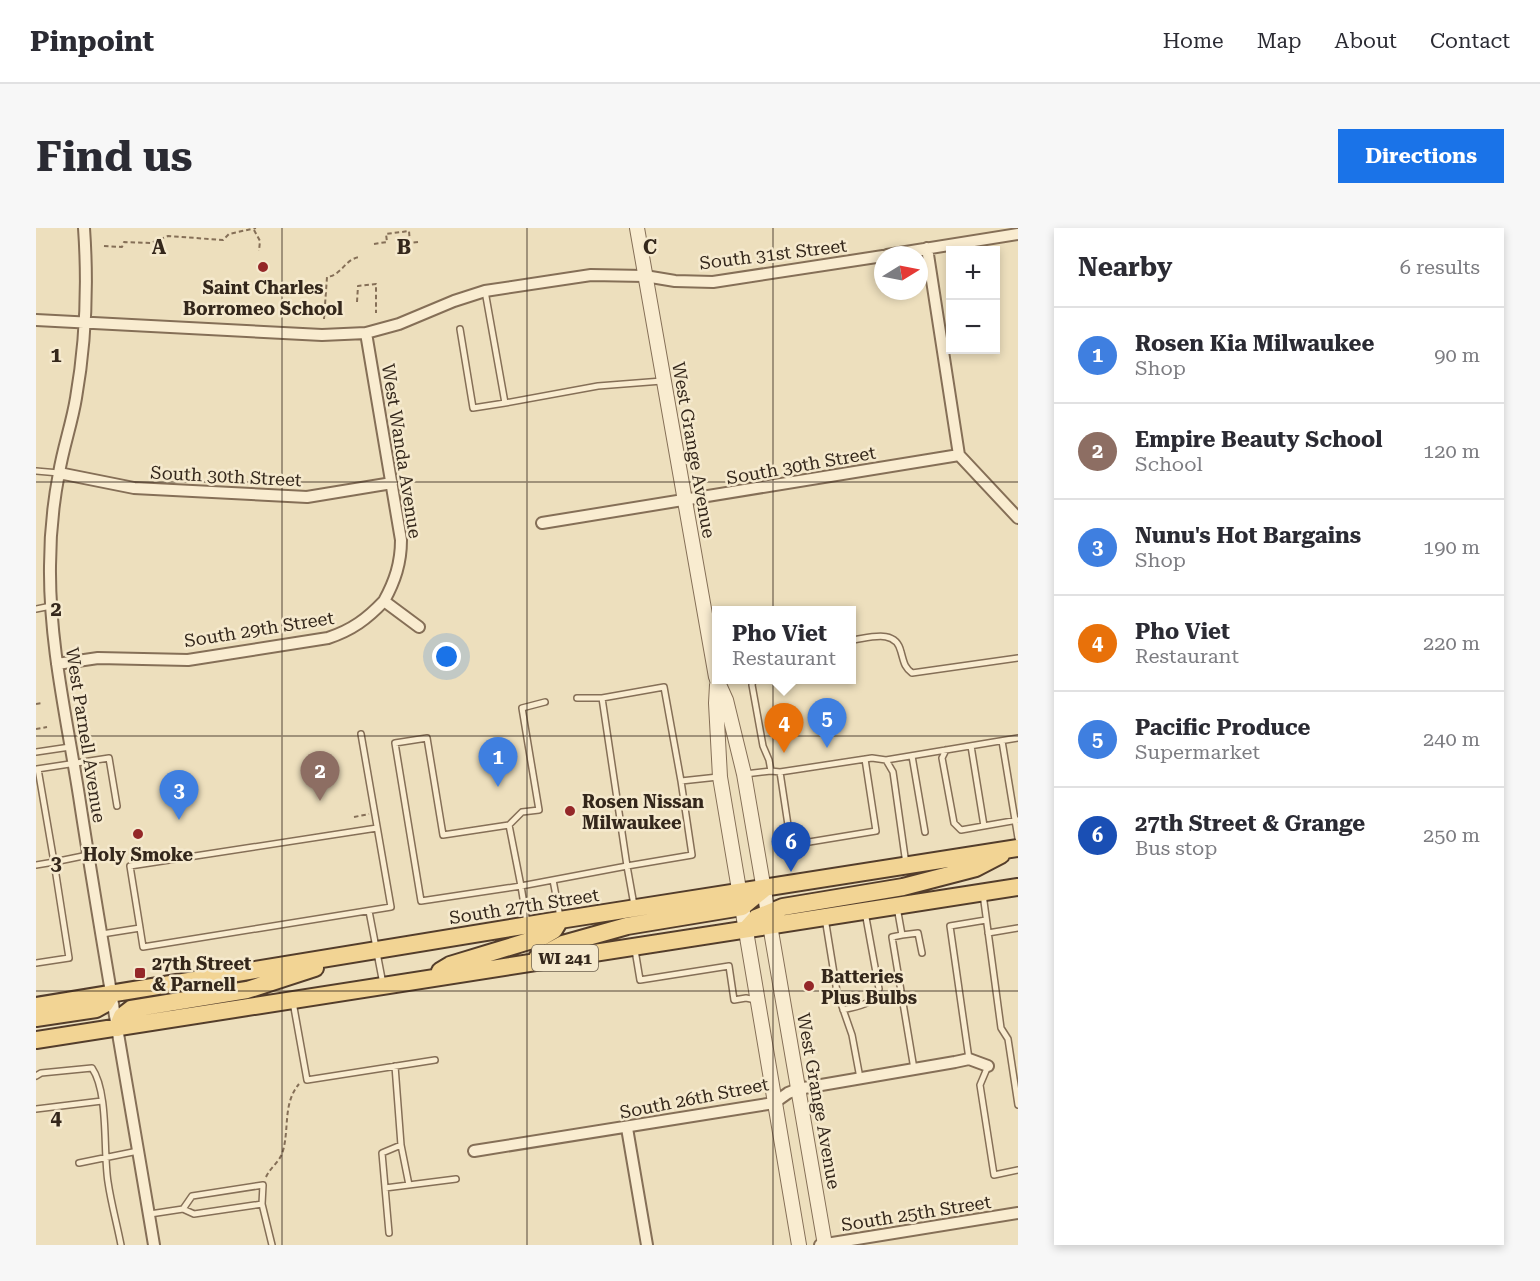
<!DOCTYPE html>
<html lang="en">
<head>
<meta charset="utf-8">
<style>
  body { margin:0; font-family:"Roboto Serif",serif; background:#f7f7f7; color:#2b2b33 }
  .controls { position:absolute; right:18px; top:18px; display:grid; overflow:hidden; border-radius:0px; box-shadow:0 3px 9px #0003 }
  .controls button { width:54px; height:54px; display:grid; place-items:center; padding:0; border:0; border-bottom:2px solid #e1e1e2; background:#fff; color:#2b2b33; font:30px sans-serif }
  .compass { position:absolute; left:838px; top:18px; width:54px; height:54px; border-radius:50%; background:#fff; box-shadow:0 3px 9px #0003; rotate:80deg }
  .you { position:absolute; left:411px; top:429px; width:21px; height:21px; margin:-15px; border:4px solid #fff; border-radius:50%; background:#1a73e8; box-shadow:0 0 0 9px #1a73e833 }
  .badge { display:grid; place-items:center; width:39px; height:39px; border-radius:50%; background:#1a73e8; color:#fff; font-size:20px; font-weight:700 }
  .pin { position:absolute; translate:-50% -50px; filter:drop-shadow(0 2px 3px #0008) }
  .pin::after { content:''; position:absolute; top:32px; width:21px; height:18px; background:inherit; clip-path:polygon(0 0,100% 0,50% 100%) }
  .popup { position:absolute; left:676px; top:378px; width:144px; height:78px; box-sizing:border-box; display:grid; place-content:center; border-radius:0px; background:#fff; filter:drop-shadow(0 2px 4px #0005); font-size:20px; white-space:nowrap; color:#7c7c81 }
  .popup b { font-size:22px; color:#2b2b33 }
  .popup::after { content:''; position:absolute; left:50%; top:100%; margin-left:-12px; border:12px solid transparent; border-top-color:#fff }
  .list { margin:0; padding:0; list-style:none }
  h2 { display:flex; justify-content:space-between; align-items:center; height:78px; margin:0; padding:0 24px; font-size:26px }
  h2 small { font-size:20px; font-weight:400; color:#7c7c81 }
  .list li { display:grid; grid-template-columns:39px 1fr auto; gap:18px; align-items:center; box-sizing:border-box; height:96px; padding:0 24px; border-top:2px solid #e1e1e2 }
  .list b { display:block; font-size:22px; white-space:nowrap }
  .list p { margin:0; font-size:20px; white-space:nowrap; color:#7c7c81 }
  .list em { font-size:20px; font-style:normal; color:#7c7c81 }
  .map { position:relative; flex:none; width:982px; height:1017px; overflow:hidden; border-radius:0px }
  header { display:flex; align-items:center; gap:36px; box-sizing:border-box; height:84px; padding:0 30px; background:#fff; border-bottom:2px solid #e1e1e2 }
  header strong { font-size:28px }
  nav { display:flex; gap:33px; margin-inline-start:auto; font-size:21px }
  .intro { display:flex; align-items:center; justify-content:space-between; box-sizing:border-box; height:144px; padding:0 36px }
  h1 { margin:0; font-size:42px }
  .button { padding:15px 27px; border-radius:0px; background:#1a73e8; color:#fff; font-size:21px; font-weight:700 }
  main { display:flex; gap:36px; padding:0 36px }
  aside { flex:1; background:#fff; border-radius:0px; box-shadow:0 3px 9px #0003 }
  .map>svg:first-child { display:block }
</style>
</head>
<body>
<header>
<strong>Pinpoint</strong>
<nav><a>Home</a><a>Map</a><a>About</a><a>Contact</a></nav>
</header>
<div class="intro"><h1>Find us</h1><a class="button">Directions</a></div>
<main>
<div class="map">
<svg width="982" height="1017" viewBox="0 0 982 1017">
  <rect width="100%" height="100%" fill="#eddfbd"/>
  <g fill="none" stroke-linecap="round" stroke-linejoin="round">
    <g stroke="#856f57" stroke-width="8">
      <path id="service" d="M 424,101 L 437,180 L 469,175 L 449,63
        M 469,175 L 562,158 L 626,153
        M 0,243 L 23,245
        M 0,381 L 15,378
        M 816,412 C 833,410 860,400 865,424 C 868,434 868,439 876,445 L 982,430
        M 717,452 L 716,457 L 727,518 L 733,532 L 735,543
        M 541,470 L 566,470 L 628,459 L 645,553 L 656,627 L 591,638 L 566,470
        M 966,513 L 982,610
        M 935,518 L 948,598
        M 910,522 L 906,530 L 918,595 L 925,602 L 982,592
        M 0,524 L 34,519
        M 876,528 L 889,604
        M 850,532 L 982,510
        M 1,541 L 73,530 L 81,578
        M 2,541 L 18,634 L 52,627
        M 744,544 L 755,617 L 840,603 L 829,531
        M 709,546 L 735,543 L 744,544 L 836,530 L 850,532 L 857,544 L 870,636
        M 645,553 L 682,549
        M 473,597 L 485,658 L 385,673 L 359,515 L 391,510 L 407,607 L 473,597 L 486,584 L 503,582 L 486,480 L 509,474
        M 0,637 L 18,634 L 33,730 L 0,735
        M 517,652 L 524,689
        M 947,666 L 965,800 L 972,811 L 982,877
        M 861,679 L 866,707 L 856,709 L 878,841
        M 333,683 L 347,756
        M 789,690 L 801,764 L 816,807 L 824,850
        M 491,695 L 485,658 L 591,638 L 598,677
        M 104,700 L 94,638 L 341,600
        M 952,705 L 982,700
        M 66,706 L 104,700 L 107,719 L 355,679 L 325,506
        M 866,707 L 882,705 L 886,725
        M 599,722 L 604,752 L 693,738 L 698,772 L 710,770 L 720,772
        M 257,774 L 271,852 L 399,832
        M 807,782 C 821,778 838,777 843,761 L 829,684
        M 933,831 L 914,698 L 950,692
        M 359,838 L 365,917 L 373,957
        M 952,838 L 944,857 L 958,947 L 982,942
        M 0,848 L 5,845 L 56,840 C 73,865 67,923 72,954 C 75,975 81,996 85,1017
        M 0,881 L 66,873
        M 43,935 L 102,923
        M 349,960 L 420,951
        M 147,981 L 156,968 L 227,957 L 226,976
        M 114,986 L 147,981 L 158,986 L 226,976 L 236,1017
        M 353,1005 L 346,925 L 365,917"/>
    </g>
    <g stroke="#856f57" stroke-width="14">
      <path id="minor" d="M 48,0 C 52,57 50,113 40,170 C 36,195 27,220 23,245 C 17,276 14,307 14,338 C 13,415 31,492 43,568 C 66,718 93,867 118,1017
        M 891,20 L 923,227 L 982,290
        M 851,27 L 982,6
        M 0,92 L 286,107 L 330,105 L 363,96 L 418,73 L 449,63 L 555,47 L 609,48 L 639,53 L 677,54 L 847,28
        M 330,105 L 365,312 C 365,335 359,353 348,373 L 383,399
        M 23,245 L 98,260 L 271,269 L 356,255
        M 506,295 L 923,227
        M 21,436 L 62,430 L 152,432 L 292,410 C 316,402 331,391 348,373
        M 591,900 L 611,1017
        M 438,923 L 738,875 L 752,865 L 762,861 L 919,834 L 933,831 L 952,838
        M 784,1017 L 982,985"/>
    </g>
    <g stroke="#856f57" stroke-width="16">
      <path id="tertiary" d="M 601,0 L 680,449
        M 681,452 L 690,472 L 708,546 L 789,1017
        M 681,457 L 680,475 L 684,549 L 763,1017"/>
    </g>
    <g stroke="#533d2b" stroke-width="20">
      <path id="primary" d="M 711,700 L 720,690 L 747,679 L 867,659 L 940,640 L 965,627
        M 501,730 L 527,716 L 591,698 L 706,679 L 728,661
        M 404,743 L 414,737 L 506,709 L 518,702 L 524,692
        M 0,778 L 511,694 L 982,620
        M 0,790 L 60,781 L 69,776 L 76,765
        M 81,800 L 86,788 L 95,781 L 211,762 L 279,740
        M 0,812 L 982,659"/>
    </g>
    <path stroke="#856f57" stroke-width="2" stroke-dasharray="4.5 3" stroke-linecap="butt" d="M 218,2 L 224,13 L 223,23
      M 338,16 L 351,14 L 350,6 L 373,3 L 374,15 L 382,14
      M 68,18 L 86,19 L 88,14 L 115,15 L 132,8 L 187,12 L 193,6 L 220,0
      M 321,74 L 322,58 L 340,56 L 340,85
      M 288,91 L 291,49 C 306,47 308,32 323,29
      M 0,476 L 7,475
      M 0,501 L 11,499
      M 318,589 L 333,586
      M 70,631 L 83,629
      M 230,949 C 234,940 242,935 246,926 C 254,903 246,876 263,856"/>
    <use href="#service" stroke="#f9ecd0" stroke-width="5"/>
    <use href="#minor" stroke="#f9ecd0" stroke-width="10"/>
    <use href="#tertiary" stroke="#f9ecd0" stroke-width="14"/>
    <use href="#primary" stroke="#f2d494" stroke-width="16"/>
  </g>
  <path fill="none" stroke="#34271b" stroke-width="1.5" stroke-opacity="0.55" d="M 246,0 L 246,1017M 491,0 L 491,1017M 737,0 L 737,1017M 0,254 L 982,254M 0,508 L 982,508M 0,763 L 982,763"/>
  <g fill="#942728" stroke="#f5e9cd" stroke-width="2">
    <circle cx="227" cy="39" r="6"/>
    <circle cx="534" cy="583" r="6"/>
    <circle cx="102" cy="606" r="6"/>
    <rect x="98" y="739" width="12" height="12" rx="3"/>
    <circle cx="773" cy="758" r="6"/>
  </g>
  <g text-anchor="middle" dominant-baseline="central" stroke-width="5" stroke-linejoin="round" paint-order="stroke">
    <rect fill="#f5e9cd" stroke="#6e6150" stroke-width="1.5" x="496" y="717" width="66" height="26" rx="4.5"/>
    <g font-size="16" font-weight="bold" fill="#34271b">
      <text x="529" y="730">WI 241</text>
    </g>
    <g font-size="18" fill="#34271b" stroke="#f5e9cd">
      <text transform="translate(737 26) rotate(-7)">South 31st Street</text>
      <text transform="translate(658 222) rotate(80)">West Grange Avenue</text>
      <text transform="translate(366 223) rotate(81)">West Wanda Avenue</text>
      <text transform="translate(765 237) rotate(-10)">South 30th Street</text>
      <text transform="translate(190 248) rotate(3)">South 30th Street</text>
      <text transform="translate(223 401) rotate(-9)">South 29th Street</text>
      <text transform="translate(50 507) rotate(81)">West Parnell Avenue</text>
      <text transform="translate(488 678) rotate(-9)">South 27th Street</text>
      <text transform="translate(658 870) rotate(-11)">South 26th Street</text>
      <text transform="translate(783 873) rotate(80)">West Grange Avenue</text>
      <text transform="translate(880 985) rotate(-9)">South 25th Street</text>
    </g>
    <g font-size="18" font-weight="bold" fill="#34271b" stroke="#f5e9cd" text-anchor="start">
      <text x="227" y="59" text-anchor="middle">Saint Charles<tspan x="227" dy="21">Borromeo School</tspan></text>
      <text x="546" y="573">Rosen Nissan<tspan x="546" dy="21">Milwaukee</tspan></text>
      <text x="102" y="626" text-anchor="middle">Holy Smoke</text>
      <text x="116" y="735">27th Street<tspan x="116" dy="21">&amp; Parnell</tspan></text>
      <text x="785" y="748">Batteries<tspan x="785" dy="21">Plus Bulbs</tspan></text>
    </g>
  </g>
  <g font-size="20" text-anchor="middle" font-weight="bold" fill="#34271b" stroke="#f5e9cd" stroke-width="5" stroke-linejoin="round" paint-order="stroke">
    <text x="123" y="26">A</text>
    <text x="368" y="26">B</text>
    <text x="614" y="26">C</text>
    <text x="20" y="134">1</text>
    <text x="20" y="388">2</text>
    <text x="20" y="642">3</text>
    <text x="20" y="897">4</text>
  </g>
</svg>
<div class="controls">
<button>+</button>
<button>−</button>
</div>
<svg class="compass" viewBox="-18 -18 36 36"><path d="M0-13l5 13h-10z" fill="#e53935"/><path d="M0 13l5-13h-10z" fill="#7c7c81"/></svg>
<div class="you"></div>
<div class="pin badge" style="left:462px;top:559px;background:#3f7fe0">1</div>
<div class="pin badge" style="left:284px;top:573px;background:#8d6e63">2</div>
<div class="pin badge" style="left:143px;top:592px;background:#3f7fe0">3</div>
<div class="pin badge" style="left:748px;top:525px;background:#e8710a">4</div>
<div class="popup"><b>Pho Viet</b>Restaurant</div>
<div class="pin badge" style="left:791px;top:520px;background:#3f7fe0">5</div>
<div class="pin badge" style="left:755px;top:644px;background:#1a4fb4">6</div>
</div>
<aside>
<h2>Nearby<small>6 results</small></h2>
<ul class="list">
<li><span class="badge" style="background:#3f7fe0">1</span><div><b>Rosen Kia Milwaukee</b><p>Shop</p></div><em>90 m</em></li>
<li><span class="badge" style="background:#8d6e63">2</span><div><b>Empire Beauty School</b><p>School</p></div><em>120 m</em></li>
<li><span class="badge" style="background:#3f7fe0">3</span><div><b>Nunu's Hot Bargains</b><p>Shop</p></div><em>190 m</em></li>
<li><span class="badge" style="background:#e8710a">4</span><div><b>Pho Viet</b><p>Restaurant</p></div><em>220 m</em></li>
<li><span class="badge" style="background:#3f7fe0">5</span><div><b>Pacific Produce</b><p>Supermarket</p></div><em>240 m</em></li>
<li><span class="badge" style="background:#1a4fb4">6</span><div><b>27th Street &amp; Grange</b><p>Bus stop</p></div><em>250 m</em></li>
</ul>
</aside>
</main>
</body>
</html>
